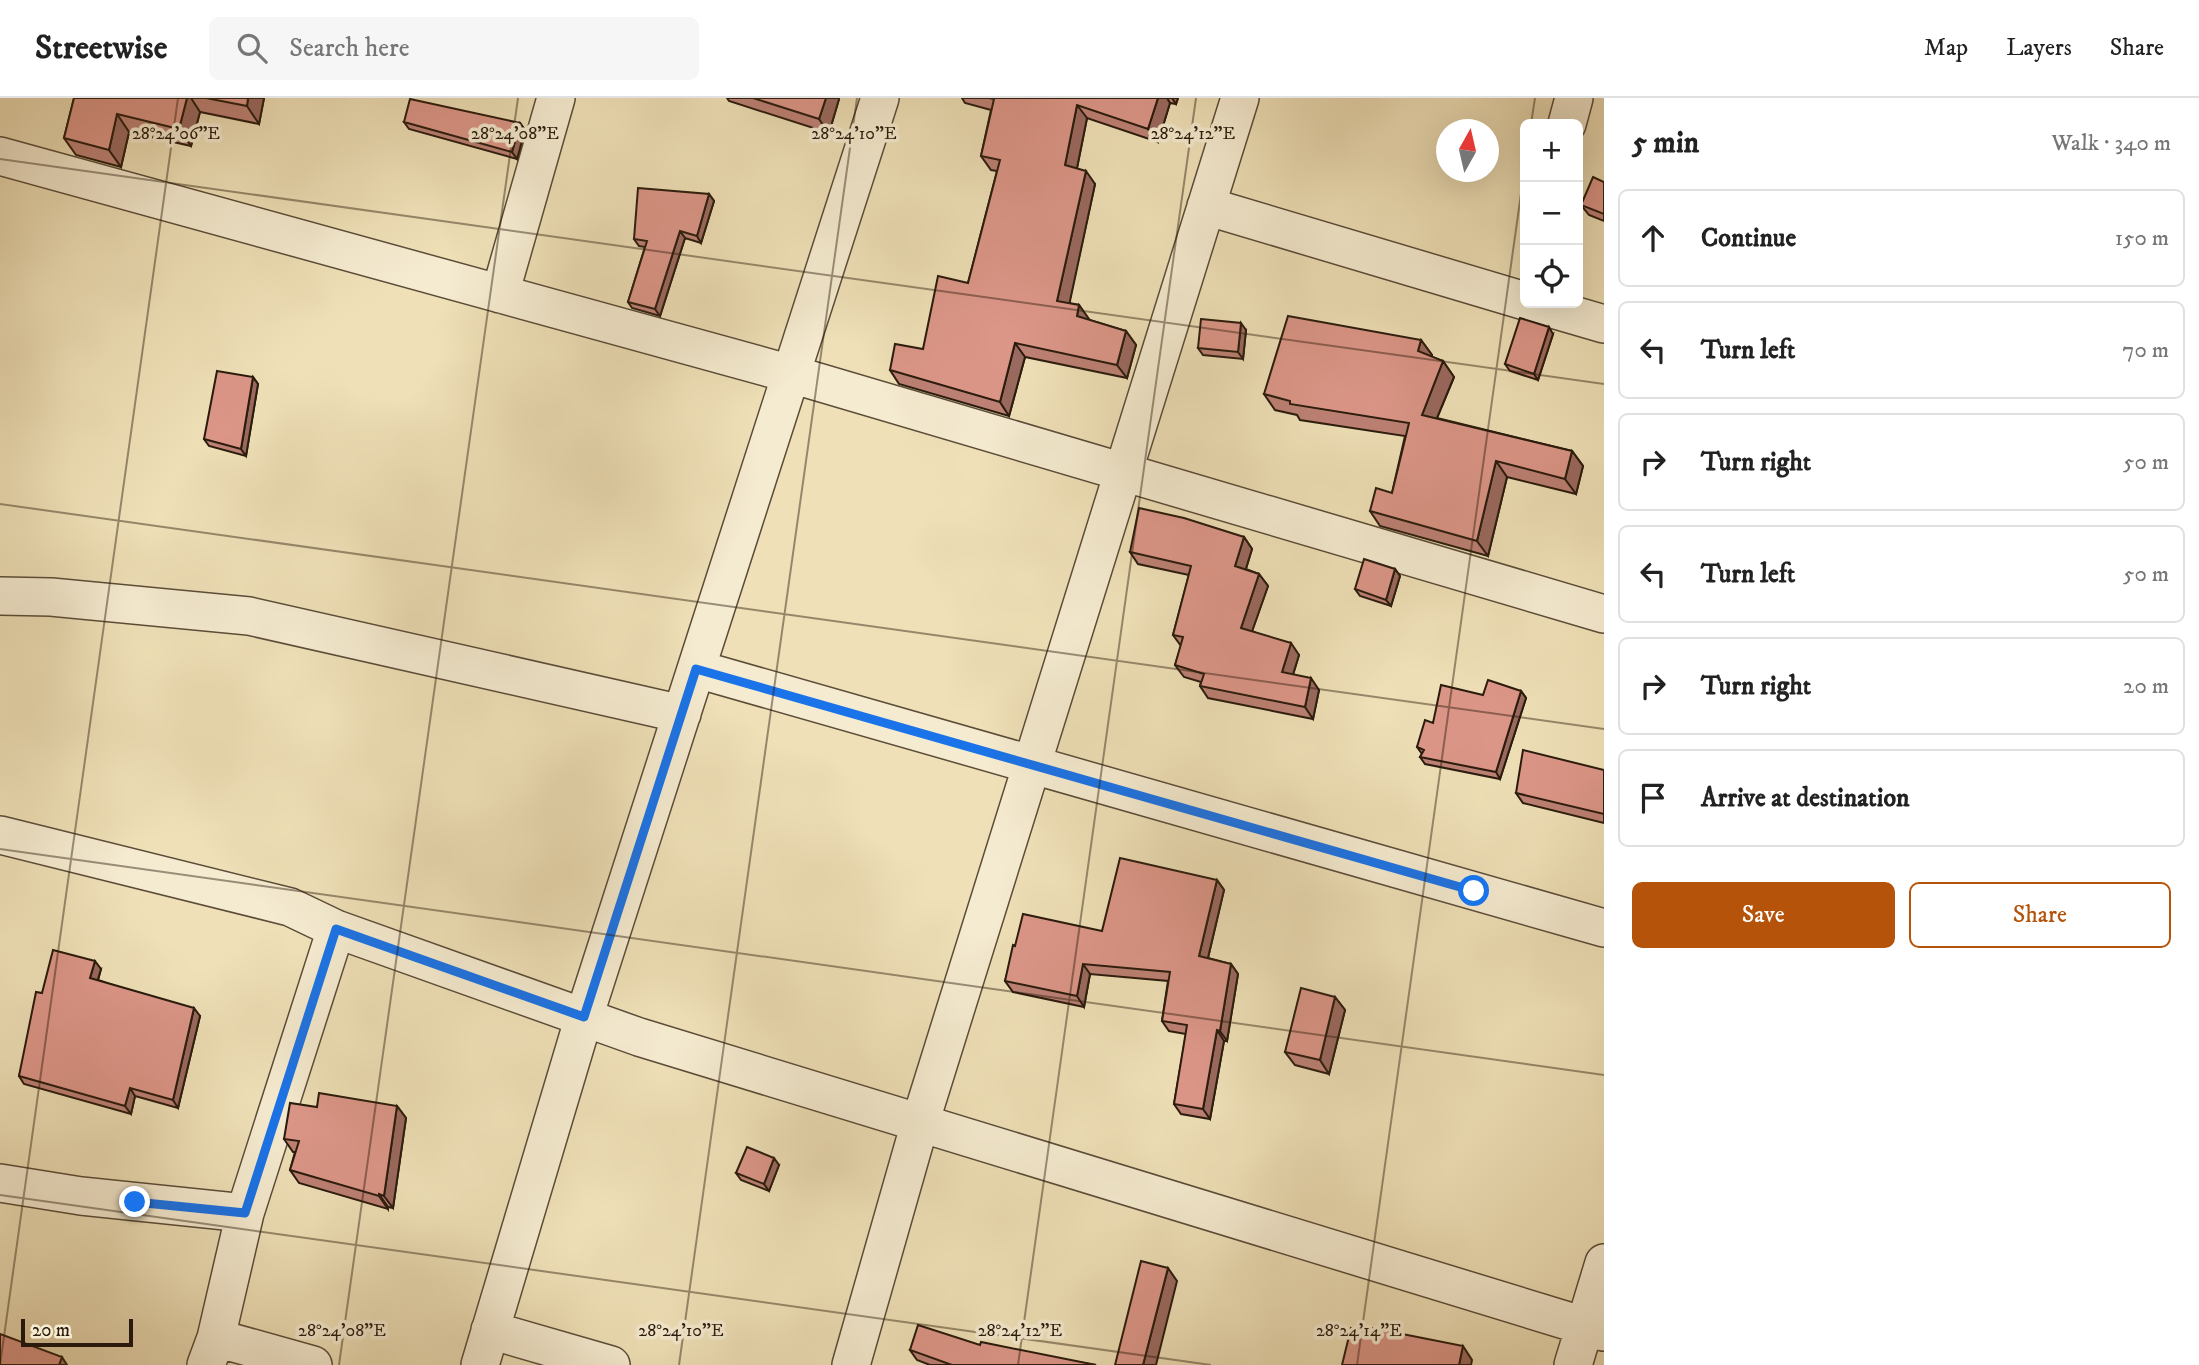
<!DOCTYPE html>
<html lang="en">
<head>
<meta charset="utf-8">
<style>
  body { margin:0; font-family:"IM FELL DW Pica",serif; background:#f6f6f6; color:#222 }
  .controls { position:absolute; right:21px; top:21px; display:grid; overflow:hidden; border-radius:10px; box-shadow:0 7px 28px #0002 }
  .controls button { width:63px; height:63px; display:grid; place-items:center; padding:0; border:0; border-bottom:2px solid #e0e0e0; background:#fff; color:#222; font:35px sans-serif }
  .compass { position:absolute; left:1436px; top:21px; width:63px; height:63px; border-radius:50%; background:#fff; box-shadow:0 7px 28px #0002; rotate:8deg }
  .scale { position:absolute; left:21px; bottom:18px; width:112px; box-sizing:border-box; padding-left:7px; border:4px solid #2a1b0d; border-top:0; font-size:19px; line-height:24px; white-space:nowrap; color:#2a1b0d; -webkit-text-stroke:5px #f5ebd0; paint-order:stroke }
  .stop { position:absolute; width:21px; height:21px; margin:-16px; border:5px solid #1a73e8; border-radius:50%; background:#fff }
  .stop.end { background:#1a73e8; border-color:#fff; box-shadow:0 2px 7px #0008 }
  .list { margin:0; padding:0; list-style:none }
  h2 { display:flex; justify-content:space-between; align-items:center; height:91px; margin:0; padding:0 28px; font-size:30px }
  h2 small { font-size:23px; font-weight:400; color:#767676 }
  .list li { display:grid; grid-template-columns:46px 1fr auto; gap:21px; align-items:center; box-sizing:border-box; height:98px; margin:0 14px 14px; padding:0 14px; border:2px solid #e0e0e0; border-radius:10px }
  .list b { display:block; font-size:26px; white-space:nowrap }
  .list em { font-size:23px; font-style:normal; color:#767676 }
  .actions { display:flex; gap:14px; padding:21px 28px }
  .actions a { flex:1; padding:16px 0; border:2px solid #b45309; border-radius:10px; text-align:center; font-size:24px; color:#b45309 }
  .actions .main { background:#b45309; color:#fff }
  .icon { flex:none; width:38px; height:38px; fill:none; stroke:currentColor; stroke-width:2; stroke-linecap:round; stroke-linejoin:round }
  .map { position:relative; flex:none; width:1604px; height:1267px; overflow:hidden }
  header { display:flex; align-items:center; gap:42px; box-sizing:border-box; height:98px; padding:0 35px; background:#fff; border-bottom:2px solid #e0e0e0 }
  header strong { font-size:33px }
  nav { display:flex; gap:38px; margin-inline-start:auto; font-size:24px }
  .search { width:490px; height:63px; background:#f6f6f6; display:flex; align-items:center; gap:18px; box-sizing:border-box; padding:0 24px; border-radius:10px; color:#767676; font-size:26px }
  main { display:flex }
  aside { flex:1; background:#fff }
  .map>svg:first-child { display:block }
</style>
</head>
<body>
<header>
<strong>Streetwise</strong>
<div class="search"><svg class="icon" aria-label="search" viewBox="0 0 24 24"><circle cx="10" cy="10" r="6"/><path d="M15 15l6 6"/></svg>Search here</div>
<nav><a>Map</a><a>Layers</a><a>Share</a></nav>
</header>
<main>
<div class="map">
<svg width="1604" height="1267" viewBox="0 0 1604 1267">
  <rect width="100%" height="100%" fill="#efe0b7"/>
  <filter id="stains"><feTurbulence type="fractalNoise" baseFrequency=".00286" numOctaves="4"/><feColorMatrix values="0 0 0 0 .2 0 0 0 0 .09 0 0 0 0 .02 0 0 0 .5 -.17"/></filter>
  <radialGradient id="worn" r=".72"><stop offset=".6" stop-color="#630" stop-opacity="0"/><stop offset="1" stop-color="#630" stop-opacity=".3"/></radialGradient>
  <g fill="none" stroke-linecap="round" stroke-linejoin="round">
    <g stroke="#5b4c38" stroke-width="40">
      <path id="minor" d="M 1567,26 L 1574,0
        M 0,58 L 791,276 L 1604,516
        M 1206,108 L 1525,203
        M 500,196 L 556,0
        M 1532,205 L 1604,226
        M 0,498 L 51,499 L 249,518 L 682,616
        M 697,571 L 1604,830
        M 0,737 L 290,809 L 336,831 L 639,939 L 1604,1234
        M 0,1085 L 81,1098 L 245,1115
        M 490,1232 L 611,1267
        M 216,1240 L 313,1267
        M 206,1267 L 216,1240 L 245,1115 L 336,831
        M 480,1267 L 584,919 L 880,0
        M 851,1267 L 920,1025 L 1240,0
        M 1573,1267 L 1604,1165"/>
    </g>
    <use href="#minor" stroke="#f5ebd0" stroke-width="37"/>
  </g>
  <path fill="#bd8175" stroke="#2a1b0d" stroke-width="2" d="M 74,0 L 264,0 L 259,26 L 200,14 L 191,48 L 129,34 L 121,69 L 76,57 L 64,40 Z
    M 727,0 L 838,0 L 839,1 L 829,35 L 729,3 Z
    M 962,0 L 1178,0 L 1176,6 L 1170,5 L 1158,44 L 1087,20 L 1077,70 L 1095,86 L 1069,205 L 1079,207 L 1089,222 L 1126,233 L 1136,247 L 1127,280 L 1025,259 L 1009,318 L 899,286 L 890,272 L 923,251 L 968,185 L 997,73 L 991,72 L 981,58 L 991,12 L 965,5 Z
    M 404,24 L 520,25 L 525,32 L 517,61 L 409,31 Z
    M 1604,84 L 1604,123 L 1589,117 L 1581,107 Z
    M 709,96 L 714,103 L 701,145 L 685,140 L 660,218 L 632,210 L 628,204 L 645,149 L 639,148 L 634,141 Z
    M 1246,232 L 1243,261 L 1203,257 L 1198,250 Z
    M 1553,236 L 1538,282 L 1510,273 L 1505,266 Z
    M 1421,242 L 1432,257 L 1431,259 L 1443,263 L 1454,279 L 1437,320 L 1572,353 L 1583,368 L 1576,396 L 1507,379 L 1488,458 L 1380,428 L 1370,413 L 1392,395 L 1405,338 L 1300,322 L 1297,317 L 1275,312 L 1264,296 Z
    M 253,279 L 258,286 L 246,358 L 209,348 L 204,341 Z
    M 1244,439 L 1252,451 L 1246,471 L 1259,476 L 1268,488 L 1252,533 L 1299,557 L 1293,577 L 1319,592 L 1313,621 L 1208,600 L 1200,588 L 1201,584 L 1184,579 L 1175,567 L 1181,548 L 1173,537 L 1189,477 L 1138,466 L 1130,454 Z
    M 1395,471 L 1400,478 L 1391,508 L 1360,498 L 1355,491 Z
    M 1521,593 L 1526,600 L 1500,681 L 1425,666 L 1420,659 L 1422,656 L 1417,649 L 1433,625 L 1483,597 Z
    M 1604,672 L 1604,725 L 1523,705 L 1516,695 Z
    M 1217,782 L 1224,792 L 1208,860 L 1231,866 L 1238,876 L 1227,943 L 1224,943 L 1210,1021 L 1181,1016 L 1174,1006 L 1186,936 L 1169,933 L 1162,923 L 1168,883 L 1090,876 L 1084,909 L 1013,894 L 1005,883 L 1015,848 L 1102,833 Z
    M 101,871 L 98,882 L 200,918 L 178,1010 L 135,998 L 131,1016 L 24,986 L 19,978 L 42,895 Z
    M 1335,899 L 1345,912 L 1329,976 L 1295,967 L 1285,954 Z
    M 397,1008 L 406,1020 L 393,1110 L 388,1109 L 388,1111 L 299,1085 L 290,1072 L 295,1054 L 293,1054 L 284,1041 L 317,1009 Z
    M 779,1067 L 769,1093 L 741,1082 L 736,1075 Z
    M 980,1247 L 1096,1267 L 930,1267 L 917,1262 L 910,1252 Z"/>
  <path fill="#9a695f" stroke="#2a1b0d" stroke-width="2" d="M 187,0 L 191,0 L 200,14 L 191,48 L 179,31 Z
    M 248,0 L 264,0 L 259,26 L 247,8 Z
    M 826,0 L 838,0 L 839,1 L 829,35 L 819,21 Z
    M 1158,0 L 1167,0 L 1170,5 L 1158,44 L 1148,31 Z
    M 1172,0 L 1178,0 L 1176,6 Z
    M 1077,7 L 1087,20 L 1075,80 L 1065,67 Z
    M 117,16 L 129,34 L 121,69 L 109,52 Z
    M 520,25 L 525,32 L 517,61 L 512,54 Z
    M 1086,73 L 1095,86 L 1067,217 L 1057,203 Z
    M 709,96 L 714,103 L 701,145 L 697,138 Z
    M 680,133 L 685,140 L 660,218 L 655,211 Z
    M 1079,207 L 1089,221 L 1086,232 L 1077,218 Z
    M 1241,225 L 1246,232 L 1243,261 L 1238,254 Z
    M 1549,229 L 1553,236 L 1538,282 L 1534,276 Z
    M 1126,233 L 1136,247 L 1127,280 L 1117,267 Z
    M 1421,242 L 1432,257 L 1429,268 L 1418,253 Z
    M 1015,245 L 1025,259 L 1009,318 L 1000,304 Z
    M 1443,263 L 1454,279 L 1432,332 L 1422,317 Z
    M 253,279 L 258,286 L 246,358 L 241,351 Z
    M 1572,353 L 1583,368 L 1576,396 L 1565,381 Z
    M 1496,363 L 1507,379 L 1488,458 L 1477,443 Z
    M 1244,439 L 1252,451 L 1243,480 L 1235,468 Z
    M 1395,471 L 1400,478 L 1391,508 L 1386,502 Z
    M 1259,476 L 1268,488 L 1249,542 L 1241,530 Z
    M 1291,545 L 1299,557 L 1290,586 L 1282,574 Z
    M 1311,580 L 1319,592 L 1313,621 L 1305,609 Z
    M 1521,593 L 1526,600 L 1500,681 L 1496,674 Z
    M 1217,782 L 1224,792 L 1206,868 L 1199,858 Z
    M 95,863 L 101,871 L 96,888 L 90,880 Z
    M 1083,866 L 1090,876 L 1084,909 L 1077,898 Z
    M 1231,866 L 1238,876 L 1227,943 L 1220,933 Z
    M 1335,899 L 1345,912 L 1329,976 L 1320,962 Z
    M 194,910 L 200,918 L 178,1010 L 173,1002 Z
    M 1217,932 L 1224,943 L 1210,1021 L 1203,1011 Z
    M 130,990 L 135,998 L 131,1016 L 125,1008 Z
    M 397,1008 L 406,1020 L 393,1110 L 384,1098 Z
    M 774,1060 L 779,1067 L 769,1093 L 764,1086 Z
    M 379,1096 L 388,1109 L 388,1111 L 379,1098 Z
    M 1168,1170 L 1177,1183 L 1156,1267 L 1143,1267 Z
    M 1463,1248 L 1472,1262 L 1471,1267 L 1459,1267 Z
    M 62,1259 L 67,1267 L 59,1267 Z"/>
  <path fill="#dc9688" stroke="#2a1b0d" stroke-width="2" d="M 74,0 L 187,0 L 179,31 L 117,16 L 109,52 L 64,40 Z
    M 206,0 L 248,0 L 247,8 Z
    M 753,0 L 826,0 L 819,21 Z
    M 989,0 L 1158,0 L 1148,31 L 1077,7 L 1065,67 L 1086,73 L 1057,203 L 1079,207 L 1077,218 L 1126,233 L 1117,267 L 1015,245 L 1000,304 L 890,272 L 895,246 L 923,251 L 938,178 L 968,185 L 1000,62 L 981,58 L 994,1 Z
    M 410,1 L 520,25 L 512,54 L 404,24 Z
    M 1593,79 L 1604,84 L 1604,116 L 1581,107 Z
    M 638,90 L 709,96 L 697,138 L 680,133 L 655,211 L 628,204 L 647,143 L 634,141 Z
    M 1288,218 L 1421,242 L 1418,253 L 1443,263 L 1422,317 L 1572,353 L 1565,381 L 1496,363 L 1477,443 L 1370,413 L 1376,390 L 1392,395 L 1409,325 L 1290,306 L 1290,303 L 1264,296 Z
    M 1520,220 L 1549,229 L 1534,276 L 1505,266 Z
    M 1201,221 L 1241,225 L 1238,254 L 1198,250 Z
    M 217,273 L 253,279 L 241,351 L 204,341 Z
    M 1139,410 L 1184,420 L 1244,439 L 1235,468 L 1259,476 L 1241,530 L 1291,545 L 1282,574 L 1311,580 L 1305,609 L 1200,588 L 1204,576 L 1175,567 L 1183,539 L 1173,537 L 1191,468 L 1130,454 Z
    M 1364,461 L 1395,471 L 1386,502 L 1355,491 Z
    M 1488,582 L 1521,593 L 1496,674 L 1420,659 L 1424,652 L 1417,649 L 1425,622 L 1433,625 L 1441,587 L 1483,597 Z
    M 1523,652 L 1604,672 L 1604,716 L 1516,695 Z
    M 1120,760 L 1217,782 L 1199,858 L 1231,866 L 1220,933 L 1217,932 L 1203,1011 L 1174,1006 L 1187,927 L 1162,923 L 1170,874 L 1083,866 L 1077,898 L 1005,883 L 1013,847 L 1015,848 L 1023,816 L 1102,833 Z
    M 53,852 L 95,863 L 90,880 L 194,910 L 173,1002 L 130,990 L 125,1008 L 19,978 L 36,894 L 42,895 Z
    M 1301,890 L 1335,899 L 1320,962 L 1285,954 Z
    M 319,995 L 397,1008 L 384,1098 L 379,1096 L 379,1098 L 290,1072 L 299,1043 L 284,1041 L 290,1005 L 317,1009 Z
    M 747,1049 L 774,1060 L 764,1086 L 736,1075 Z
    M 1141,1163 L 1168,1170 L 1143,1267 L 1115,1267 Z
    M 918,1227 L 980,1247 L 981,1244 L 1096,1267 L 952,1267 L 910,1252 Z
    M 1362,1228 L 1463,1248 L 1459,1267 L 1342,1267 L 1351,1230 L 1361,1232 Z
    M 0,1236 L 62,1259 L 59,1267 L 0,1267 Z"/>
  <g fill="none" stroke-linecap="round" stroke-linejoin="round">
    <path stroke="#1a73e8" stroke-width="9" d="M 135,1104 L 245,1115 L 336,831 L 584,919 L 696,571 L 1474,793"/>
  </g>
  <path fill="none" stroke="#2a1b0d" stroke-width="2" stroke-opacity="0.45" d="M 1531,26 L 1535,0M 0,61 L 1604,286M 0,406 L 1604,631M 0,751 L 1604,977M 0,1097 L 1211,1267M 0,1267 L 178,0M 339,1267 L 518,0M 679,1267 L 857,0M 1018,1267 L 1196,0M 1357,1267 L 1525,67"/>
  <g font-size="18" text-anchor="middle" fill="#2a1b0d" stroke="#f5ebd0" stroke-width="7" stroke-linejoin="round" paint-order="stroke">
    <text x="176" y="41">28°24'06"E</text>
    <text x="515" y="41">28°24'08"E</text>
    <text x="854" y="41">28°24'10"E</text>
    <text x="1193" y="41">28°24'12"E</text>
    <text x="342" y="1238">28°24'08"E</text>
    <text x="681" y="1238">28°24'10"E</text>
    <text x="1020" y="1238">28°24'12"E</text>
    <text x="1359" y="1238">28°24'14"E</text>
  </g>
  <rect width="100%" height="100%" filter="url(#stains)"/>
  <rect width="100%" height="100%" fill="url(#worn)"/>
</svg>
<div class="controls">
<button>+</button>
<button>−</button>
<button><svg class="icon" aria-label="locate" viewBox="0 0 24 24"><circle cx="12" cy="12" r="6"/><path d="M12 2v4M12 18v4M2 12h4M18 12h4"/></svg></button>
</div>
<svg class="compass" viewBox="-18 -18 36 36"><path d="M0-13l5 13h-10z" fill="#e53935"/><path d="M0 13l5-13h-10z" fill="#767676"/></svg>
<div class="scale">20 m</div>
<div class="stop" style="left:1474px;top:793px"></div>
<div class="stop end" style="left:135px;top:1104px"></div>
</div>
<aside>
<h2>5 min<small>Walk · 340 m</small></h2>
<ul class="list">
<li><svg class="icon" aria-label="ahead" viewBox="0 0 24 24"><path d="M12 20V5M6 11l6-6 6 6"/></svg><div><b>Continue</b></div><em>150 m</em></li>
<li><svg class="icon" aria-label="left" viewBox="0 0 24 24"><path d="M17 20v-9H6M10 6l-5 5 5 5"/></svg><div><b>Turn left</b></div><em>70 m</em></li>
<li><svg class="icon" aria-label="right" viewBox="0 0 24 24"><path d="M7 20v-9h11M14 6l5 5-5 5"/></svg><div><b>Turn right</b></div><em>50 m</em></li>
<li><svg class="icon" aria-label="left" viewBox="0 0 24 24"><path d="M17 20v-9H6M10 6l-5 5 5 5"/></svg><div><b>Turn left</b></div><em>50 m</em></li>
<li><svg class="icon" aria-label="right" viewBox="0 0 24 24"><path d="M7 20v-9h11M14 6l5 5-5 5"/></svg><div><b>Turn right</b></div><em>20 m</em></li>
<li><svg class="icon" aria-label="arrive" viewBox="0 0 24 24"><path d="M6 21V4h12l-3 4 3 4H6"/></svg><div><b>Arrive at destination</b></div></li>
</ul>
<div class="actions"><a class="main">Save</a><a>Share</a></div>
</aside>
</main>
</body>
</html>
